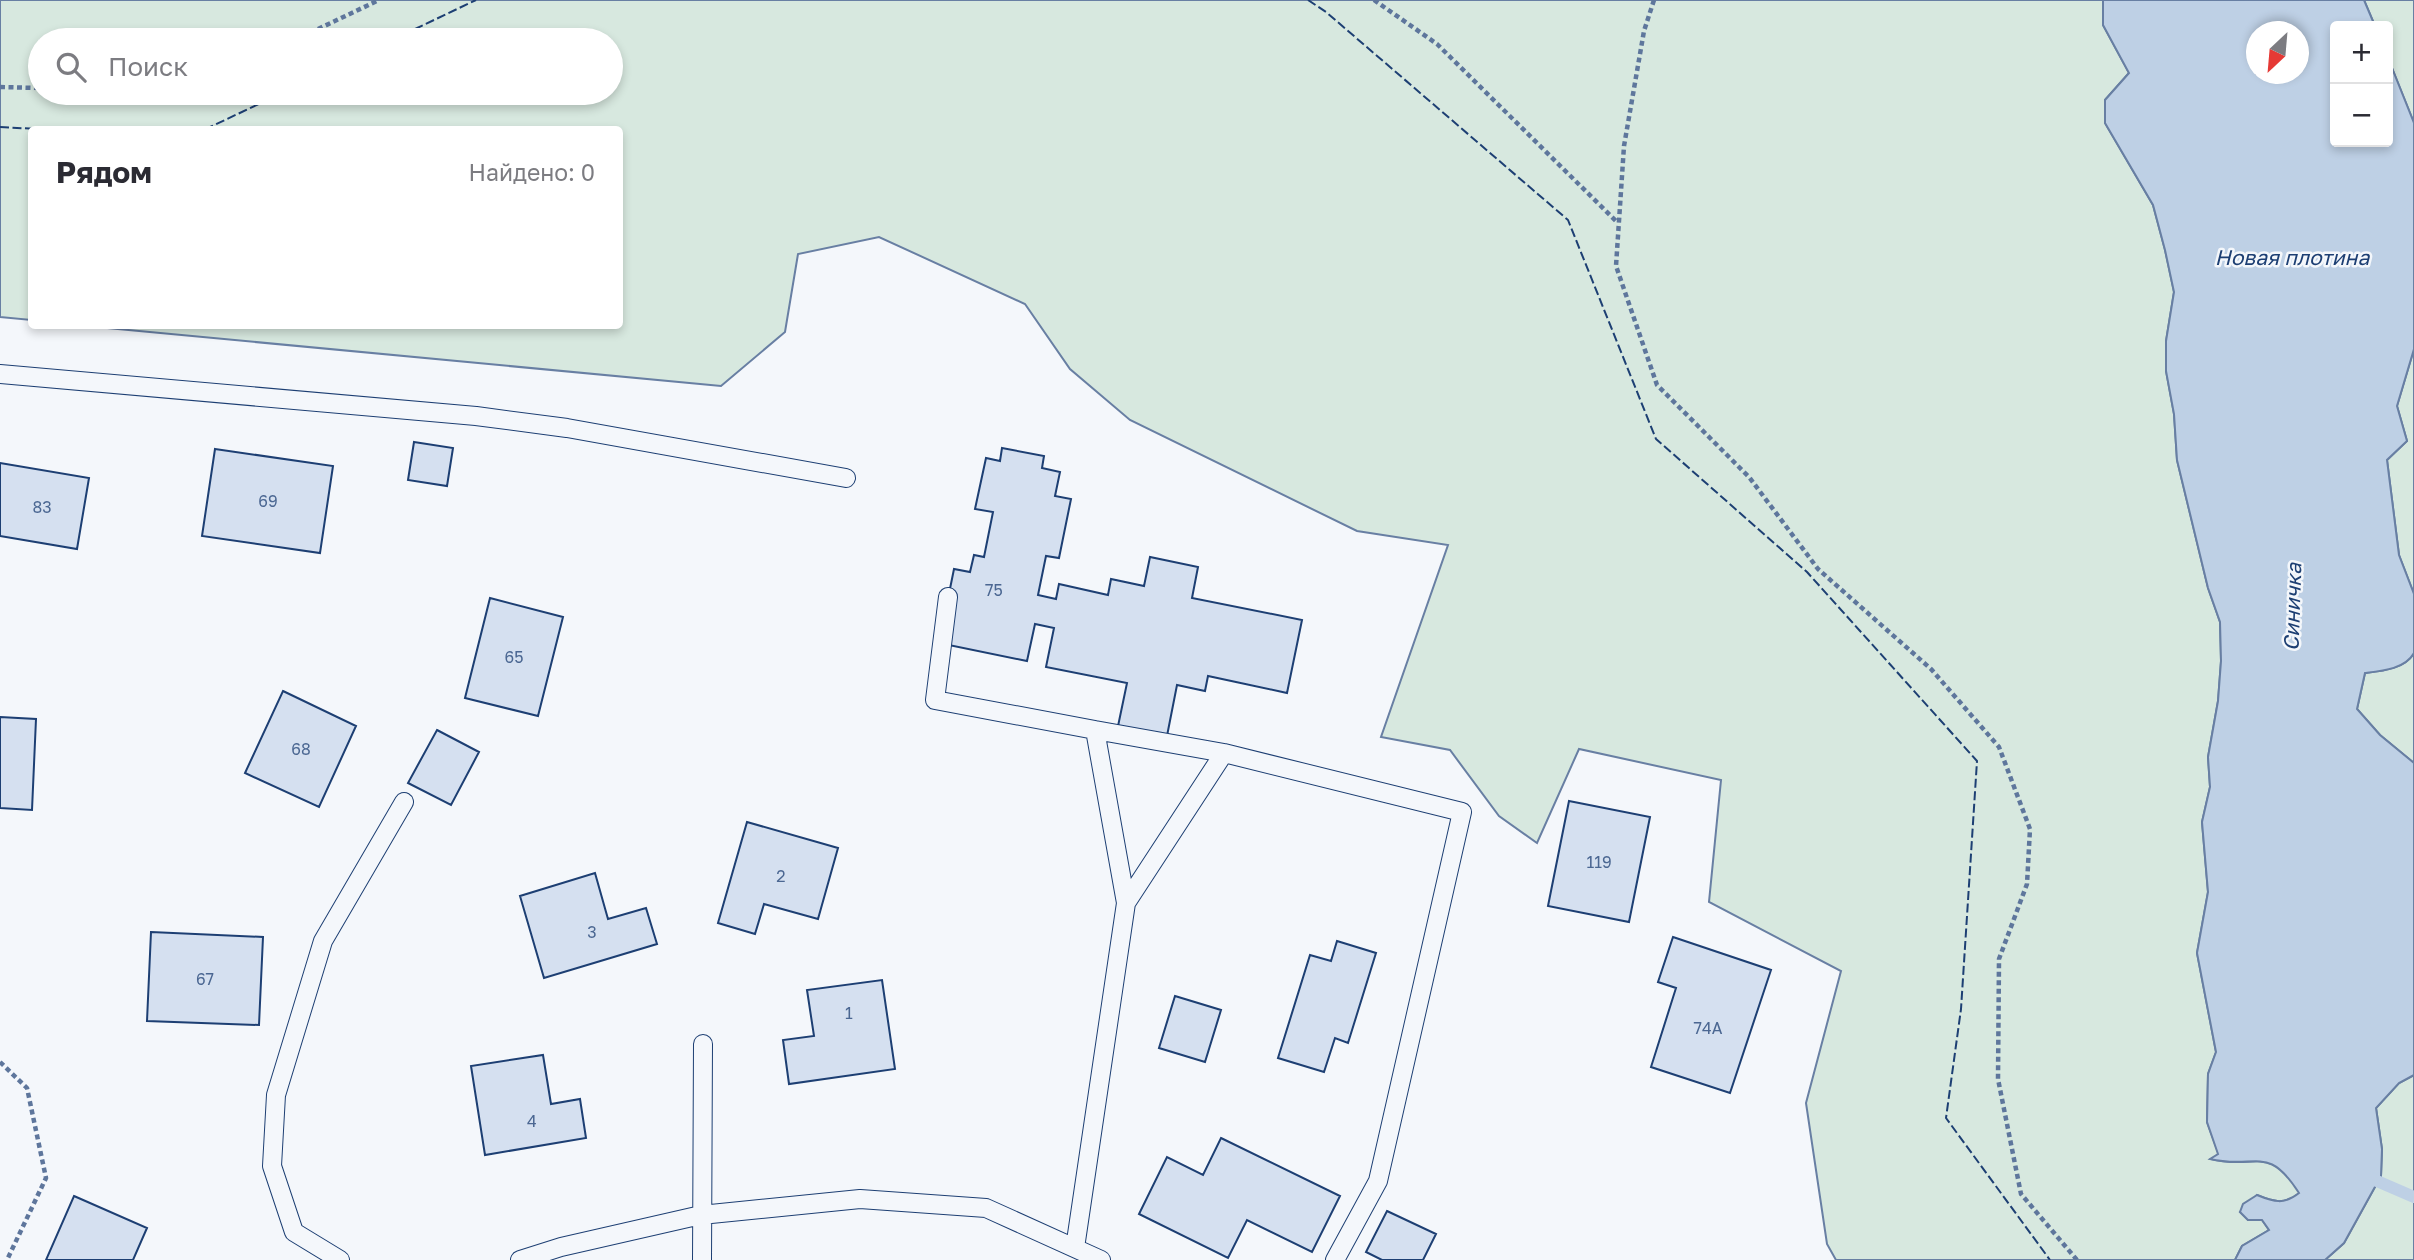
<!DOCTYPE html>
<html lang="ru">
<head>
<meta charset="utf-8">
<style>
  body { margin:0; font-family:"Golos Text",sans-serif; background:#f2f2f3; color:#2b2b33 }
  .controls { position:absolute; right:21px; top:21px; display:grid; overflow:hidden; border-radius:7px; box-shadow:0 4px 10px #0003 }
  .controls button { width:63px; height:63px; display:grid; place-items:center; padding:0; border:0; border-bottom:2px solid #e1e1e2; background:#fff; color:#2b2b33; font:35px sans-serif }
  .compass { position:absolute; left:2246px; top:21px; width:63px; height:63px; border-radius:50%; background:#fff; box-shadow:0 4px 10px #0003; rotate:206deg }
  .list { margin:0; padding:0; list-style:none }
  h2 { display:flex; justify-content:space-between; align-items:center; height:91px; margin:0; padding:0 28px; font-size:30px }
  h2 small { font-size:23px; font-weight:400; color:#7c7c81 }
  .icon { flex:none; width:38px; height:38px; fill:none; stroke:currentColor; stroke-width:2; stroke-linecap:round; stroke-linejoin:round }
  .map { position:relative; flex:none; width:2414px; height:1260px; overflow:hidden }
  .search { position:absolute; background:#fff; box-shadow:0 4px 10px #0003; left:28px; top:28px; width:595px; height:77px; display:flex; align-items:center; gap:18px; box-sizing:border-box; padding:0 24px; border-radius:38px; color:#7c7c81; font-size:26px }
  .panel { position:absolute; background:#fff; box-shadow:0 4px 10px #0003; left:28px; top:126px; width:595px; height:203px; border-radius:7px }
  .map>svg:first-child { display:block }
</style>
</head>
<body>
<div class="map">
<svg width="2414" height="1260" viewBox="0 0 2414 1260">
  <rect width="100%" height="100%" fill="#f4f7fb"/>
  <path fill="#d7e8df" stroke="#687fa3" stroke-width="2" fill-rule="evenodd" d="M 0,0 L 2103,0 L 2103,25 L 2129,73 L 2105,100 L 2105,123 L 2153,205 L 2165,250 L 2174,292 L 2166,341 L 2166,371 L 2174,414 L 2177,460 L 2208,588 L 2220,622 L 2221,661 L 2218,701 L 2208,757 L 2210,787 L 2202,822 L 2208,892 L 2197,953 L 2216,1052 L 2208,1074 L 2207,1122 L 2219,1155 L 2211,1159 C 2257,1171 2266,1142 2300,1193 C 2284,1205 2274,1202 2257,1195 L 2240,1212 L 2248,1220 L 2262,1220 L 2269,1230 L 2242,1246 L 2235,1260 L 1836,1260 L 1827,1244 L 1806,1103 L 1841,971 L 1709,902 L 1721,780 L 1579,749 L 1537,843 L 1499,816 L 1450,750 L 1381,737 L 1448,545 L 1357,531 L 1130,420 L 1070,369 L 1025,304 L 879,237 L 798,254 L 785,332 L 721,386 L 86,326 L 620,326 L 620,130 L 32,130 L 31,320 L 0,317 ZM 40,40 L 611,40 L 611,93 L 40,93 Z
    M 2364,0 L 2414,0 L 2414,123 L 2388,58 L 2388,26 L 2375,26 Z
    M 2414,349 L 2414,594 L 2399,555 L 2387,460 L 2407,441 L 2397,406 Z
    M 2414,653 L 2414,763 L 2380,735 L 2357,709 L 2365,673 C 2382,671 2405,669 2414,653 Z
    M 2414,1075 L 2414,1260 L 2325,1260 L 2344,1243 L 2381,1176 L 2382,1149 L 2376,1108 L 2399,1083 Z"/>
  <path fill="#bed0e5" stroke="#687fa3" stroke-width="2" fill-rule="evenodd" d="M 2103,0 L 2364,0 L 2375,26 L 2335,26 L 2335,142 L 2388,142 L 2388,58 L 2414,123 L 2414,349 L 2397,406 L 2407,441 L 2387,460 L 2399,555 L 2414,594 L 2414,653 C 2405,669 2382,671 2365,673 L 2357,709 L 2380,735 L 2414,763 L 2414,1075 L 2399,1083 L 2376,1108 L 2382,1149 L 2381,1176 L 2344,1243 L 2325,1260 L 2235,1260 L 2242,1246 L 2269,1230 L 2262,1220 L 2248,1220 L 2240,1212 L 2243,1204 L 2257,1195 C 2274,1202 2284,1205 2299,1193 C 2267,1143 2256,1170 2210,1159 L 2218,1154 L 2207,1122 L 2208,1074 L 2216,1052 L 2197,953 L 2208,892 L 2202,822 L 2210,787 L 2208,757 L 2218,701 L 2221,661 L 2220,622 L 2208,588 L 2177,460 L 2174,414 L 2166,371 L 2166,341 L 2174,292 L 2165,250 L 2153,205 L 2105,123 L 2105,100 L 2129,73 L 2103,25 ZM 2256,32 L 2298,32 L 2298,74 L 2256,74 Z"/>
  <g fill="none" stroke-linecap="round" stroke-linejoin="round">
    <path stroke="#bed0e5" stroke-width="12" d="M 2363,1175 L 2414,1197"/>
  </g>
  <path fill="#d5e0f0" stroke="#1d3f73" stroke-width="2" d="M 414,442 L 453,448 L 447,486 L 408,480 Z
    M 1002,448 L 1044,456 L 1042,468 L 1060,472 L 1055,496 L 1071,499 L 1059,558 L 1046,556 L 1038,595 L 1056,599 L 1059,584 L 1108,595 L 1111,579 L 1144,586 L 1150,557 L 1198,567 L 1192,598 L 1302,620 L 1287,693 L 1208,676 L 1205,691 L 1177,685 L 1166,741 L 1117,731 L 1127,683 L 1046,667 L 1054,628 L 1035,624 L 1027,661 L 939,643 L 954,569 L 970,572 L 974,555 L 984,557 L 993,512 L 975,509 L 986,458 L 1000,461 Z
    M 215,449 L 333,466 L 320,553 L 202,536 Z
    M 0,463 L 89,478 L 77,549 L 0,536 Z
    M 490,598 L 563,617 L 538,716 L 465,698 Z
    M 283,691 L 356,726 L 319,807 L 245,773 Z
    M 0,717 L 36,719 L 32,810 L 0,808 Z
    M 437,730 L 479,752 L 451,805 L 408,783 Z
    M 1569,801 L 1650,817 L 1629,922 L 1548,906 Z
    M 747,822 L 838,848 L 818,919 L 764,904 L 755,934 L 718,923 Z
    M 595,873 L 608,919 L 646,908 L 657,944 L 544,978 L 520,896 Z
    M 151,932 L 263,937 L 259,1025 L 147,1021 Z
    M 1673,937 L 1771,970 L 1730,1093 L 1651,1067 L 1676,988 L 1658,982 Z
    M 1337,941 L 1376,953 L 1348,1043 L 1335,1038 L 1324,1072 L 1278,1058 L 1310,955 L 1331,961 Z
    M 882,980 L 895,1069 L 789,1084 L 783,1040 L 814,1036 L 807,990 Z
    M 1175,996 L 1221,1010 L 1205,1062 L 1159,1048 Z
    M 543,1055 L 551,1104 L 580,1099 L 586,1138 L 485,1155 L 471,1066 Z
    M 1221,1138 L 1340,1196 L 1312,1252 L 1247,1220 L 1228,1258 L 1139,1214 L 1167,1157 L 1203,1175 Z
    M 74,1196 L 147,1228 L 133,1260 L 46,1260 Z
    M 1387,1211 L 1436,1234 L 1423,1260 L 1382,1260 L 1366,1252 Z"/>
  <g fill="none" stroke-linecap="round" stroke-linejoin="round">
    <g stroke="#1d3f73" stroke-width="20">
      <path id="service" d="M 0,374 L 476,416 L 567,428 L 846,478
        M 948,597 L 935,700 L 1095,730
        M 1126,903 L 1095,730 L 1224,753
        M 1075,1248 L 1126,903 L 1224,753 L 1462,812 L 1378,1181 L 1335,1260
        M 340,1260 L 294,1232 L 272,1166 L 276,1095 L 323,941 L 404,802
        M 520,1260 L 561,1247 L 701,1215 L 860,1199 L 986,1208 L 1101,1260
        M 702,1260 L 703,1044"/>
    </g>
    <path stroke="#5e769c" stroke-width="4.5" stroke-dasharray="5 3.5" stroke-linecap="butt" d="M 1374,0 L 1437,44 L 1618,223
      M 1654,0 L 1644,31 L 1624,146 L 1616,266 L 1657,385 L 1749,477 L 1818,569 L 1931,669 L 1999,747 L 2030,829 L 2027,884 L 1999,959 L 1998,1079 L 2021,1194 L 2077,1260
      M 295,40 L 379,0
      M 0,87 L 40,88
      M 0,1062 L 27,1088 L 46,1178 L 7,1260"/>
    <use href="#service" stroke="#f4f7fb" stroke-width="18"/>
    <path stroke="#1d3f73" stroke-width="2" stroke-dasharray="9 3.5" stroke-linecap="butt" d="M 1308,0 L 1326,12 L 1568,220 L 1656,439 L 1807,572 L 1977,761 L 1961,1009 L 1946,1118 L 2050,1260
      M 392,40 L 476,0
      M 0,127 L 55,130
      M 117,130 L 208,128 L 282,93"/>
  </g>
  <g text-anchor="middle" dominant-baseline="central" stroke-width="5" stroke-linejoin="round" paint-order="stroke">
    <g font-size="16" fill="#4b6792">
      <text x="268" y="501">69</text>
      <text x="42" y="507">83</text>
      <text x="994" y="590">75</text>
      <text x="514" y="657">65</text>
      <text x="301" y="749">68</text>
      <text x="1599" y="862">119</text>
      <text x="781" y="876">2</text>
      <text x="592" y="932">3</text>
      <text x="205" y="979">67</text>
      <text x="849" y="1013">1</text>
      <text x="1708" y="1028">74А</text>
      <text x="532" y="1121">4</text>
    </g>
    <g font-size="21" font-style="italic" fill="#1d3f73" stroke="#f4f7fb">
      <text x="2292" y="257">Новая плотина</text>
      <text transform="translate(2292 607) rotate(-88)">Синичка</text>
    </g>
  </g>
</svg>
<div class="controls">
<button>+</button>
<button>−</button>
</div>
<svg class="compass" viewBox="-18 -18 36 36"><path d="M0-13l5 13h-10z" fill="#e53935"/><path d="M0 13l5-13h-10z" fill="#7c7c81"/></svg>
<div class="search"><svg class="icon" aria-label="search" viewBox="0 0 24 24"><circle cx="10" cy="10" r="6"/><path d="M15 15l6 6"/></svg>Поиск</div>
<section class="panel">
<h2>Рядом<small>Найдено: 0</small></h2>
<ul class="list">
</ul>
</section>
</div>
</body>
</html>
